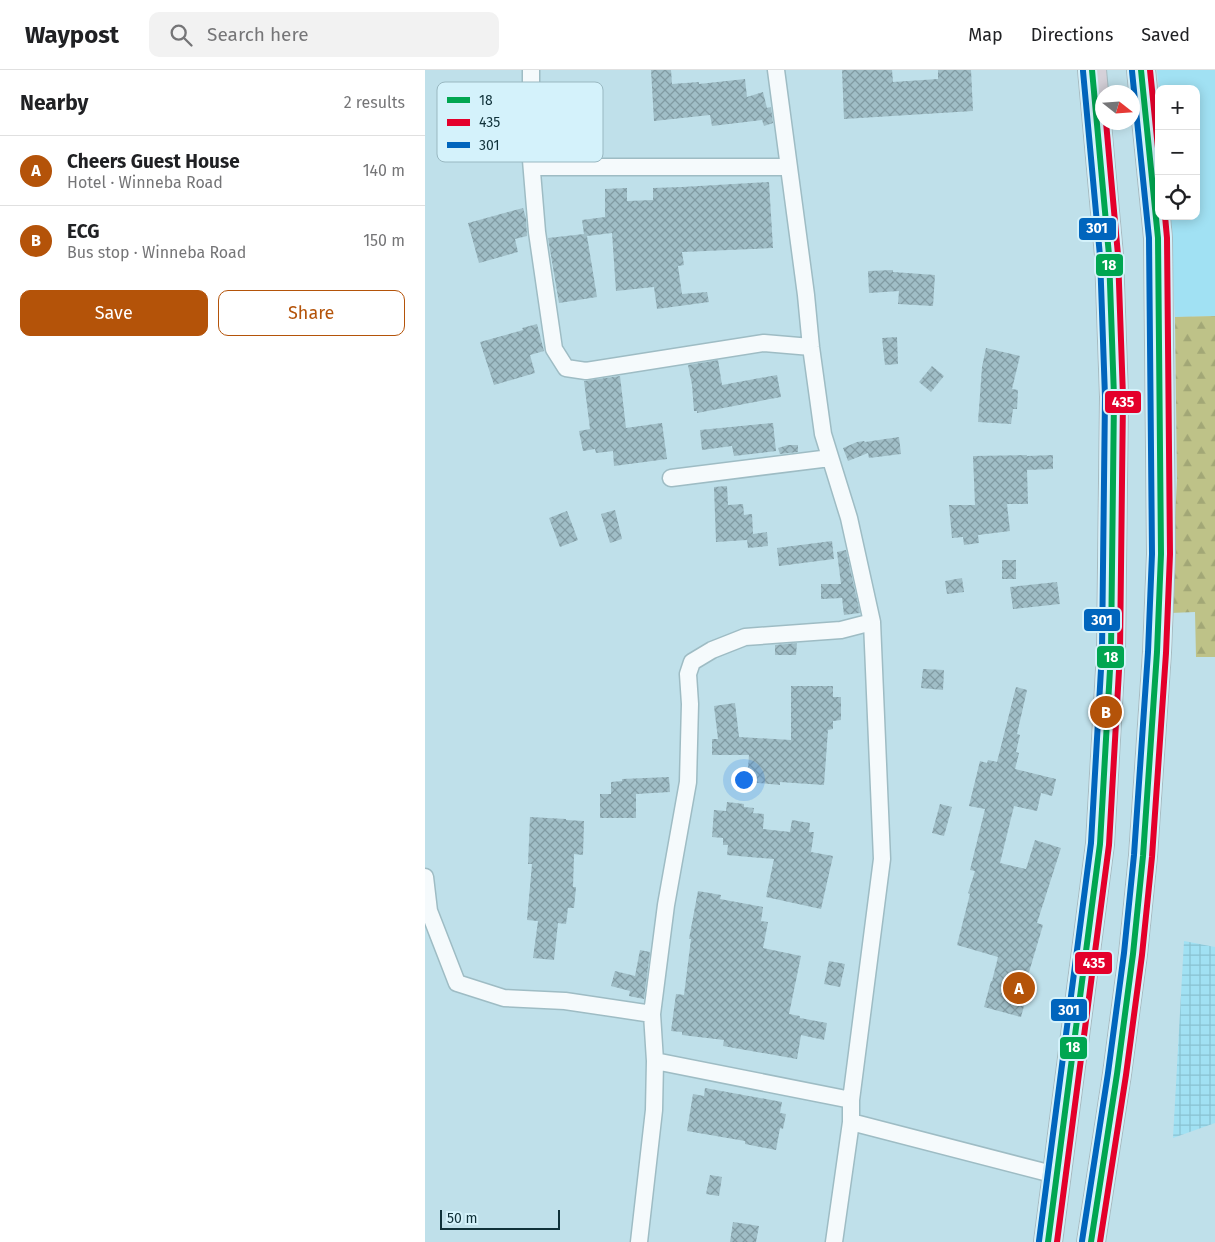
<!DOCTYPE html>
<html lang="en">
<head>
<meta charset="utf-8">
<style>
  body { margin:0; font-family:"Fira Sans",sans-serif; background:#f2f2f2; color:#202124 }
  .controls { position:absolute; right:15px; top:15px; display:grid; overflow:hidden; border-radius:10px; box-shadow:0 2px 12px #0003 }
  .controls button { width:45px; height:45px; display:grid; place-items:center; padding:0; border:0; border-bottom:1px solid #e0e0e0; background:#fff; color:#202124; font:25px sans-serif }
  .compass { position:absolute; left:670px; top:15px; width:45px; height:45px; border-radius:50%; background:#fff; box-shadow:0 2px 12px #0003; rotate:107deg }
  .scale { position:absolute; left:15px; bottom:12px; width:120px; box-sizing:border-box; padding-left:5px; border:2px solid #0f3139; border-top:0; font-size:14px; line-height:18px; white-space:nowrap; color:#0f3139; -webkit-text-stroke:4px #d4f2fb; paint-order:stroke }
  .you { position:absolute; left:318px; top:709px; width:18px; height:18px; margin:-12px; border:4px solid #fff; border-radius:50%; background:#1a73e8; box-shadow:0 0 0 8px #1a73e833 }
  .badge { display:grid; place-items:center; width:32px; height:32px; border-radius:50%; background:#b45309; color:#fff; font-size:16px; font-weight:700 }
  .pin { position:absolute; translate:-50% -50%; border:2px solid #fff; box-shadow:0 1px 5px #0006 }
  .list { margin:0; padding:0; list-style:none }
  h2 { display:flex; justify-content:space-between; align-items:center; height:65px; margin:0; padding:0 20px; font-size:21px }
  h2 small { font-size:16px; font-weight:400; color:#757577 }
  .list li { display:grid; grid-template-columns:32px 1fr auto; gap:15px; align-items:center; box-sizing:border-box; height:70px; padding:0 20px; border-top:1px solid #e0e0e0 }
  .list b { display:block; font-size:19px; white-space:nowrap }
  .list p { margin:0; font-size:16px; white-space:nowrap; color:#757577 }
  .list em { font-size:16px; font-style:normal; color:#757577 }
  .actions { display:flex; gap:10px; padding:15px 20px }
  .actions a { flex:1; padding:11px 0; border:1px solid #b45309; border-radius:10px; text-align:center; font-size:18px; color:#b45309 }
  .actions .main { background:#b45309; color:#fff }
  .icon { flex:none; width:28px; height:28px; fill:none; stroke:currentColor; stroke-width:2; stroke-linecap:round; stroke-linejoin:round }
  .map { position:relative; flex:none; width:790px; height:1172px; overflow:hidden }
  header { display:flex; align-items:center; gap:30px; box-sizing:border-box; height:70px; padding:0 25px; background:#fff; border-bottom:1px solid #e0e0e0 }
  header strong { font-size:24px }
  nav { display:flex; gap:28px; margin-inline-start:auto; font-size:18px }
  .search { width:350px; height:45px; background:#f2f2f2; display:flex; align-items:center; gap:12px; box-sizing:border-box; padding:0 18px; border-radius:10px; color:#757577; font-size:19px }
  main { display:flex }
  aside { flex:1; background:#fff }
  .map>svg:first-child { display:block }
</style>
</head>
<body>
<header>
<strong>Waypost</strong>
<div class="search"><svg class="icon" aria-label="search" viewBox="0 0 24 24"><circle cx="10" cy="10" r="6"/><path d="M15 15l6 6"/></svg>Search here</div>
<nav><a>Map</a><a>Directions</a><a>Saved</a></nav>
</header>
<main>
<aside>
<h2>Nearby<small>2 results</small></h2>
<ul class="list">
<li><span class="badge">A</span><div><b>Cheers Guest House</b><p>Hotel · Winneba Road</p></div><em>140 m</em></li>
<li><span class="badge">B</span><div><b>ECG</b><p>Bus stop · Winneba Road</p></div><em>150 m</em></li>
</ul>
<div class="actions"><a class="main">Save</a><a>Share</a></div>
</aside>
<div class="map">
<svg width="790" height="1172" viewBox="0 0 790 1172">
  <defs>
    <pattern id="industrial-grid" width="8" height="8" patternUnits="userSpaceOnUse" patternTransform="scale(1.25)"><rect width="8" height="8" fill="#a1e1f3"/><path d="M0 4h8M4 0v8" fill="none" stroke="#89c2d1"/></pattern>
    <pattern id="forest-firs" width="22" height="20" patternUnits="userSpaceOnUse" patternTransform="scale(1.25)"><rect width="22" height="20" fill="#bec288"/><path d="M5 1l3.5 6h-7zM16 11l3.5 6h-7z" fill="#a2a776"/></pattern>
    <pattern id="building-cross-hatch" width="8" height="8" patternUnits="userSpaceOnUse" patternTransform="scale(1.25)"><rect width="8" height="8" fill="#a0bec7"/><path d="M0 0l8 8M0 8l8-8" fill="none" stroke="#819ba3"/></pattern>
  </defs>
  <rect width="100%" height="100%" fill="#bfe0ea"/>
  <path fill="#a1e1f3" d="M 732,0 L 790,0 L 790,246 L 750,247 L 745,146 L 771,146 L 771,19 L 734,19 Z"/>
  <path fill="url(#industrial-grid)" d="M 759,871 L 790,877 L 790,1053 L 748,1068 Z"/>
  <path fill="url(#forest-firs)" d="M 790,246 L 790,587 L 771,587 L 770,542 L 745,543 L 752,410 L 750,247 Z"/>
  <path fill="url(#building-cross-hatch)" d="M 226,0 L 246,0 L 247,14 L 274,12 L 274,14 L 320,9 L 322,27 L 338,22 L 342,38 L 346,37 L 348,53 L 339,56 L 337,50 L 287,56 L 285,45 L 229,51 Z
    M 417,0 L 467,0 L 468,12 L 513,9 L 513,0 L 546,0 L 548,41 L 419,49 Z
    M 344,112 L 348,178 L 257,182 L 259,195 L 253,196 L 257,224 L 282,222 L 284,232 L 232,239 L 229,217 L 191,221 L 187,163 L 162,166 L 172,227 L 134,233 L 123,168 L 159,164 L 157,150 L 180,147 L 180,119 L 202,118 L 202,131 L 228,130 L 228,118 L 257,117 Z
    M 98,138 L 101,148 L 102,166 L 90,169 L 93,182 L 54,193 L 43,153 Z
    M 468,200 L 468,202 L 510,205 L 508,236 L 473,234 L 474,221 L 444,223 L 443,201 Z
    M 112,254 L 119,281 L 105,285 L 110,303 L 69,315 L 55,272 L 98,260 L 97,258 Z
    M 472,267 L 473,294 L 460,295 L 457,268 Z
    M 561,278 L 595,286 L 587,319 L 593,320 L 592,339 L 588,339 L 586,354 L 553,352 L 557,297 Z
    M 293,290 L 297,315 L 352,305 L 356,327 L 272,343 L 272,341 L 269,341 L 267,315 L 263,295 Z
    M 507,296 L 519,306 L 506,322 L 494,312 Z
    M 195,306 L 201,358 L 237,353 L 242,389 L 189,396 L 188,381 L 171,383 L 170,379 L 158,381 L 154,361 L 165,359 L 159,311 Z
    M 348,353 L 351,381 L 309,386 L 307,376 L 277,380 L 275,360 Z
    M 474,367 L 476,384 L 444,388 L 443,383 L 423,391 L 418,378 L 432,372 L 439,371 L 440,372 Z
    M 363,375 L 373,375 L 373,382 L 355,384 L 353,378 Z
    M 602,385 L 602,386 L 628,385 L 628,399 L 602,400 L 603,434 L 582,434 L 585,461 L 553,465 L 554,473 L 539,475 L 538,467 L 527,468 L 524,435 L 550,435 L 548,386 Z
    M 302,416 L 303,435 L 318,434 L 319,445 L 327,444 L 328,464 L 342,462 L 343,476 L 323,478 L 322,470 L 291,472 L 289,417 Z
    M 190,440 L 197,469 L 185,473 L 176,444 Z
    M 142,441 L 153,470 L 135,477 L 124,448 Z
    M 407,471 L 409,489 L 354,496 L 352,478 Z
    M 421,480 L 435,543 L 419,545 L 417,528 L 396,529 L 396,514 L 416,514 L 412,482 Z
    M 577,490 L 591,490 L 591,509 L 577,509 Z
    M 537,508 L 539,522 L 522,524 L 520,511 Z
    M 632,512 L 635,534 L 588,539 L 585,517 Z
    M 372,573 L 371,585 L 350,585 L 350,575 Z
    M 498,599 L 519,600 L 518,620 L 496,618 Z
    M 366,616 L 408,616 L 408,627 L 416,627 L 416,650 L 408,651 L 408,659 L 403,660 L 399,715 L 355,712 L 355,715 L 322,712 L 324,685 L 287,685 L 287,669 L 293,669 L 289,636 L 310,633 L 314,667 L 366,670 Z
    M 591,617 L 602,620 L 592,664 L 595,665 L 591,682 L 594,683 L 590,699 L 631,709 L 627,726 L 616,723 L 612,741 L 589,736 L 575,793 L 601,799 L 610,770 L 636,778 L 612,853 L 618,855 L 599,919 L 603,921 L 596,947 L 559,937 L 566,911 L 567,911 L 573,887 L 532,875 L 545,824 L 543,823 L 550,801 L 545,800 L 560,739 L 544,736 L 555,691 L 562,693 L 563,690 L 572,692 Z
    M 244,707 L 245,722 L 211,724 L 211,748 L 175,748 L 175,724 L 186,724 L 186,712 L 197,711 L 197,709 Z
    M 302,732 L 319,734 L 319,737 L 329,738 L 328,743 L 339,744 L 338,759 L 365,762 L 367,750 L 385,753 L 384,762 L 389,762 L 386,782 L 408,786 L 396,839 L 341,827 L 349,789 L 302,785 L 303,775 L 298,775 L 298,768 L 287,767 L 289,740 L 301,741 Z
    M 515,734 L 527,737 L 519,766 L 507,763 Z
    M 105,747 L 141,749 L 141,750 L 159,751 L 158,785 L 149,784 L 148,817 L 151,817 L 149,838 L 143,838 L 141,854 L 133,853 L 129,890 L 108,888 L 113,851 L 102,850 L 107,794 L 103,794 Z
    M 273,821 L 296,825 L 295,829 L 338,837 L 336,851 L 343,852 L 338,878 L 376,886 L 364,944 L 375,946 L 375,948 L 402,953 L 399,970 L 376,965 L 372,989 L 298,976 L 299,970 L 257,965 L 257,962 L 246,961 L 251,924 L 259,925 L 266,869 L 264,869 Z
    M 215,880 L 225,882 L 219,929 L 204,926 L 205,921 L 186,916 L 190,901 L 210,906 Z
    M 404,891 L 420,894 L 415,917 L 399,914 Z
    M 280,1018 L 357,1032 L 355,1043 L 361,1044 L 358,1059 L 355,1058 L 351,1080 L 320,1074 L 320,1071 L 262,1061 L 268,1024 L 279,1026 Z
    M 285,1105 L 297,1107 L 294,1126 L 281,1124 Z
    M 308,1152 L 334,1156 L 331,1172 L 305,1172 Z"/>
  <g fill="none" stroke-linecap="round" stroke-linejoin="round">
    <g stroke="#9ebcc4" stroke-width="19">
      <path id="street" d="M 106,0 L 106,90 L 112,162 L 129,279 L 141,298 L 161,301 L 339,273 L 386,277
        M 351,0 L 381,225 L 386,277 L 398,364 L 424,448 L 447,552 L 457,789 L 426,1030 L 426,1052 L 409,1172
        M 107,97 L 364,97
        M 246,408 L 405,388
        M 0,807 L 4,841 L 32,913 L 79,928 L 140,931 L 227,944
        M 230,991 L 426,1030
        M 426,1052 L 631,1105
        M 214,1172 L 229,1040 L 230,991 L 227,944 L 241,835 L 263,712 L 265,634 L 263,604 L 267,592 L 287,580 L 320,567 L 416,560 L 447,552"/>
    </g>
    <g stroke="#a7bbc1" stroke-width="30">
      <path id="highway" d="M 623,1172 L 675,774 L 686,582 L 689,327 L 684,185 L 667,0
        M 666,1172 L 692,1004 L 708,884 L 718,786 L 732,582 L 736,484 L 733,168 L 716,0"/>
    </g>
    <use href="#street" stroke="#f5fafc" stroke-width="16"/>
    <use href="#highway" stroke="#d5d1d9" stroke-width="28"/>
    <g stroke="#d4f2fb" stroke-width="10">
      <path id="bus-1" d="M 623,1172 L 675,774 L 686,582 L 689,327 L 684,185 L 667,0
        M 666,1172 L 692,1004 L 708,884 L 718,786 L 732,582 L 736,484 L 733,168 L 716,0"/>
    </g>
    <g stroke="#d4f2fb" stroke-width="10">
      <path id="bus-2" d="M 725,0 L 734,88
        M 632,1172 L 684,775 L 695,583 L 698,327 L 693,185 L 681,52
        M 675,1172 L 701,1005 L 717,885 L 727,787 L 741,583 L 745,484 L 742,168 L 740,146"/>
    </g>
    <g stroke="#d4f2fb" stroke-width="10">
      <path id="bus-3" d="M 614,1171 L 666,773 L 677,582 L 680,327 L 675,186 L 658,1
        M 657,1171 L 683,1003 L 699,883 L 709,785 L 723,582 L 727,484 L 724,168 L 707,1"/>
    </g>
    <use href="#bus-1" stroke="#00a651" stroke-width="6"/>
    <use href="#bus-2" stroke="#e4002b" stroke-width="6"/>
    <use href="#bus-3" stroke="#0065bd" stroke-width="6"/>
  </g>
  <rect x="12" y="12" width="166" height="80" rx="8" fill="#d4f2fb" stroke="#99b8c1" stroke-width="1"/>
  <rect x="22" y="27" width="23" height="6" fill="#00a651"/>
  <rect x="22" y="49" width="23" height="7" fill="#e4002b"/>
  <rect x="22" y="72" width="23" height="6" fill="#0065bd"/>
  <g font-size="14" fill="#0f3139">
    <text x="54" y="35">18</text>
    <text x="54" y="57">435</text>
    <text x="54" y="80">301</text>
  </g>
  <g stroke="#d4f2fb" stroke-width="2">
    <rect x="653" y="147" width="39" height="24" rx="5" fill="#0065bd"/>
    <rect x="670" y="183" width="29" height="24" rx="5" fill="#00a651"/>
    <rect x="679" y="320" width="38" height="24" rx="5" fill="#e4002b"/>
    <rect x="658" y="538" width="38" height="24" rx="5" fill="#0065bd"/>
    <rect x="671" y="575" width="29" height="24" rx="5" fill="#00a651"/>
    <rect x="649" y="881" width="39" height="24" rx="5" fill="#e4002b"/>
    <rect x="625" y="928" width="38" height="24" rx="5" fill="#0065bd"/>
    <rect x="634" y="966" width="29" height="24" rx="5" fill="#00a651"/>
  </g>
  <g font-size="14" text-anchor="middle" font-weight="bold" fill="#fff">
    <text x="672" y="163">301</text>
    <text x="684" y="200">18</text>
    <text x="698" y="337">435</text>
    <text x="677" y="555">301</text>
    <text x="686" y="592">18</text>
    <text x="669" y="898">435</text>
    <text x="644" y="945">301</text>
    <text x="648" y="982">18</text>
  </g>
</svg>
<div class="controls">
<button>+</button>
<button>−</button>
<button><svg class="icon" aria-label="locate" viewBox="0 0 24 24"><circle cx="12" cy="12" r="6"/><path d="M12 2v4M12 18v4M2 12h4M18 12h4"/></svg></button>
</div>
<svg class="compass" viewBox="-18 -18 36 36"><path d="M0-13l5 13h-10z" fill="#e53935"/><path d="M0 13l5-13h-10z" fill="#757577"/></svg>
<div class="scale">50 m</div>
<div class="you"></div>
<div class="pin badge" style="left:594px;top:918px">A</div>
<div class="pin badge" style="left:681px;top:642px">B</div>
</div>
</main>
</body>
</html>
